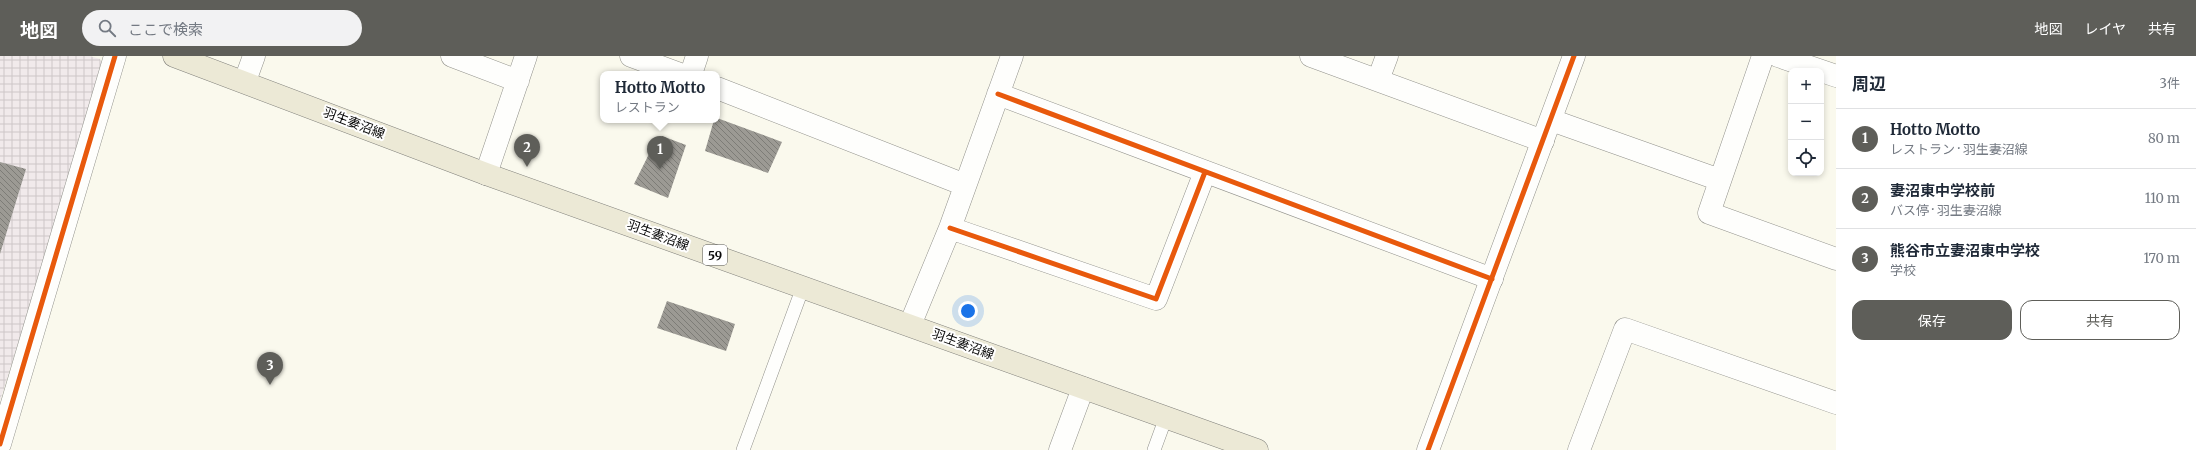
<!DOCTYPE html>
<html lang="ja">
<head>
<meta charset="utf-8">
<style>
  body { margin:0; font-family:Merriweather,"Noto Sans JP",serif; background:#f2f2f3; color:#1f2937 }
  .controls { position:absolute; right:12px; top:12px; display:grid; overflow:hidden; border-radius:8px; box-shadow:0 2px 6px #0003 }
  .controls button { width:36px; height:36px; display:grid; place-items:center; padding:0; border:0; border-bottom:1px solid #e0e1e3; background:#fff; color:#1f2937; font:20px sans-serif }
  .you { position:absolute; left:968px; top:255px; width:14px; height:14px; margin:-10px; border:3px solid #fff; border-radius:50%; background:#1a73e8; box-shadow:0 0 0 6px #1a73e833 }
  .badge { display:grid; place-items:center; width:26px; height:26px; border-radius:50%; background:#5e5e59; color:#fff; font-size:13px; font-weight:700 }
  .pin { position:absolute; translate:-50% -33px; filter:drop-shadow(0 1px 2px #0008) }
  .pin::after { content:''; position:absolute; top:21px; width:14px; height:12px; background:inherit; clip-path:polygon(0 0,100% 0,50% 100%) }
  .popup { position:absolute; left:600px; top:15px; width:120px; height:52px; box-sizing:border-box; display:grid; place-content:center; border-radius:8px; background:#fff; filter:drop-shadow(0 1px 3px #0005); font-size:13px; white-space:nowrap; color:#747a83 }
  .popup b { font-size:15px; color:#1f2937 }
  .popup::after { content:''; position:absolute; left:50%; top:100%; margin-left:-8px; border:8px solid transparent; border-top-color:#fff }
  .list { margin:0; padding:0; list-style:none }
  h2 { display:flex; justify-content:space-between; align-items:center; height:52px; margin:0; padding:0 16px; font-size:17px }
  h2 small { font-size:13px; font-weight:400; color:#747a83 }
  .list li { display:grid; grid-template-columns:26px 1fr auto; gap:12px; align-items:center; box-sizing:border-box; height:60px; padding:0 16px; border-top:1px solid #e0e1e3 }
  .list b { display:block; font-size:15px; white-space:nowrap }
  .list p { margin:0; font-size:13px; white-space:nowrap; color:#747a83 }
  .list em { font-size:13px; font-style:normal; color:#747a83 }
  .actions { display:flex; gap:8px; padding:12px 16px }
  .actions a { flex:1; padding:9px 0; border:1px solid #5e5e59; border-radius:12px; text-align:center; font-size:14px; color:#5e5e59 }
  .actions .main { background:#5e5e59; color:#fff }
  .icon { flex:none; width:22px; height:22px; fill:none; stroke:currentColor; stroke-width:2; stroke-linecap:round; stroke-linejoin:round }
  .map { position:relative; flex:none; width:1836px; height:394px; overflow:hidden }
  header { display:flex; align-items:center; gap:24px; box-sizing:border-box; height:56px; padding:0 20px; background:#5e5e59; color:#fff }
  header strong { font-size:19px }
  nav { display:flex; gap:22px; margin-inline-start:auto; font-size:14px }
  .search { width:280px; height:36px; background:#f2f2f3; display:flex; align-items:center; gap:10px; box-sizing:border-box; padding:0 14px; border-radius:22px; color:#747a83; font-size:15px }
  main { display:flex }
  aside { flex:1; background:#fff }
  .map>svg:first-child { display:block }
</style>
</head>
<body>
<header>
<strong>地図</strong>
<div class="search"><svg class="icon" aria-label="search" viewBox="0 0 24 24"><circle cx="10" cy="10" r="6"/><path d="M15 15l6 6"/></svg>ここで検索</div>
<nav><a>地図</a><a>レイヤ</a><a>共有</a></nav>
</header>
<main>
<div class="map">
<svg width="1836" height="394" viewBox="0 0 1836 394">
  <defs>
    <pattern id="industrial-grid" width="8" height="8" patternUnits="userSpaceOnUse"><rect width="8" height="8" fill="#f1eaeb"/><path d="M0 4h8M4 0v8" fill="none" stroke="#cdc7c8"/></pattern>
    <pattern id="building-back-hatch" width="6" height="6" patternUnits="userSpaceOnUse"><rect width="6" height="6" fill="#9c9a94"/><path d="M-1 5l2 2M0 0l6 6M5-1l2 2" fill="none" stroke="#7d7c77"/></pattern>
  </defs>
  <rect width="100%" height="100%" fill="#faf9ed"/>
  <path fill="url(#industrial-grid)" d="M 0,0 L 90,0 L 100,3 L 104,14 L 0,345 Z"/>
  <path fill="url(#building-back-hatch)" d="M 717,62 L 782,86 L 768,117 L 705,95 L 714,64 L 717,64 Z
    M 662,80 L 686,89 L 668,142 L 634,128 L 649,98 Z
    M 0,106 L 26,113 L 0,198 Z
    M 667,245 L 735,268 L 726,295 L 657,272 Z"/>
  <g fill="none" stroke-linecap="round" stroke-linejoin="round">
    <g stroke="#92928c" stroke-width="14">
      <path id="service" d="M 743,394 L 803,231
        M 1154,394 L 1166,361"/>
    </g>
    <g stroke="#92928c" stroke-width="23">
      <path id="minor" d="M 452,0 L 518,25
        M 631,0 L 680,18
        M 1311,0 L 1543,85
        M 1763,0 L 1709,157 L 1836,203
        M 1778,0 L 1836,20
        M 691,18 L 697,0
        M 1378,24 L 1387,0
        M 245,25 L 254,0
        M 717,32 L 965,129
        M 998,38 L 1492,223
        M 1551,64 L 1720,124
        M 486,118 L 526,0
        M 950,172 L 1156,243 L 1205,116
        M 910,269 L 950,172 L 1012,0
        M 0,388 L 115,0
        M 1060,394 L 1083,332
        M 1579,394 L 1625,273 L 1836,347"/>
    </g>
    <g stroke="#92928c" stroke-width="23">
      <path id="tertiary" d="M 1428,394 L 1574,0"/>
    </g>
    <g stroke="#7f7f7a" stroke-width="23">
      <path id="primary" d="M 174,0 L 486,118 L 1257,394"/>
    </g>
    <use href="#service" stroke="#fefefc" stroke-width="13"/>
    <use href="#minor" stroke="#fefefc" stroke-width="22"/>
    <use href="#tertiary" stroke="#fefefc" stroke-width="22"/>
    <use href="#primary" stroke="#ece9d6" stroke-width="22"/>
    <g stroke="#fff" stroke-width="8">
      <path id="cycleway" d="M 998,38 L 1492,223
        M 950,172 L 1156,243 L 1205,116
        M 0,388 L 115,0
        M 1428,394 L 1574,0"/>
    </g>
    <use href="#cycleway" stroke="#e8590c" stroke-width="5"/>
  </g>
  <g text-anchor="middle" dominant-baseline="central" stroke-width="4" stroke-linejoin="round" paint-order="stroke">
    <rect fill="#fff" stroke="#545454" stroke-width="1" x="703" y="189" width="24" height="20" rx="3"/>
    <g font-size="12" font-weight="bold" fill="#0a0a0a">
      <text x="715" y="199">59</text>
    </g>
    <g font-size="13" fill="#0a0a0a" stroke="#fff">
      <text transform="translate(354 67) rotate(21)">羽生妻沼線</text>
      <text transform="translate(658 179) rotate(20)">羽生妻沼線</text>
      <text transform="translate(963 288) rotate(20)">羽生妻沼線</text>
    </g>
  </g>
</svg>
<div class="controls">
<button>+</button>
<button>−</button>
<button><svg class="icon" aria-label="locate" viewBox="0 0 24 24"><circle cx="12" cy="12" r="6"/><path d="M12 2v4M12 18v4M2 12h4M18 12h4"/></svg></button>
</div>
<div class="you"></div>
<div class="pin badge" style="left:660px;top:113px">1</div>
<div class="popup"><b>Hotto Motto</b>レストラン</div>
<div class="pin badge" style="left:527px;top:111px">2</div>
<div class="pin badge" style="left:270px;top:329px">3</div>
</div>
<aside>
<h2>周辺<small>3件</small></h2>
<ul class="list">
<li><span class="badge">1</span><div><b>Hotto Motto</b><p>レストラン · 羽生妻沼線</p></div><em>80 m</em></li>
<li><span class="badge">2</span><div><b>妻沼東中学校前</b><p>バス停 · 羽生妻沼線</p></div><em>110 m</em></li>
<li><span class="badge">3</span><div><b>熊谷市立妻沼東中学校</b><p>学校</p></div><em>170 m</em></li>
</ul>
<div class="actions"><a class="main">保存</a><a>共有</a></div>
</aside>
</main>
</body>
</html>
